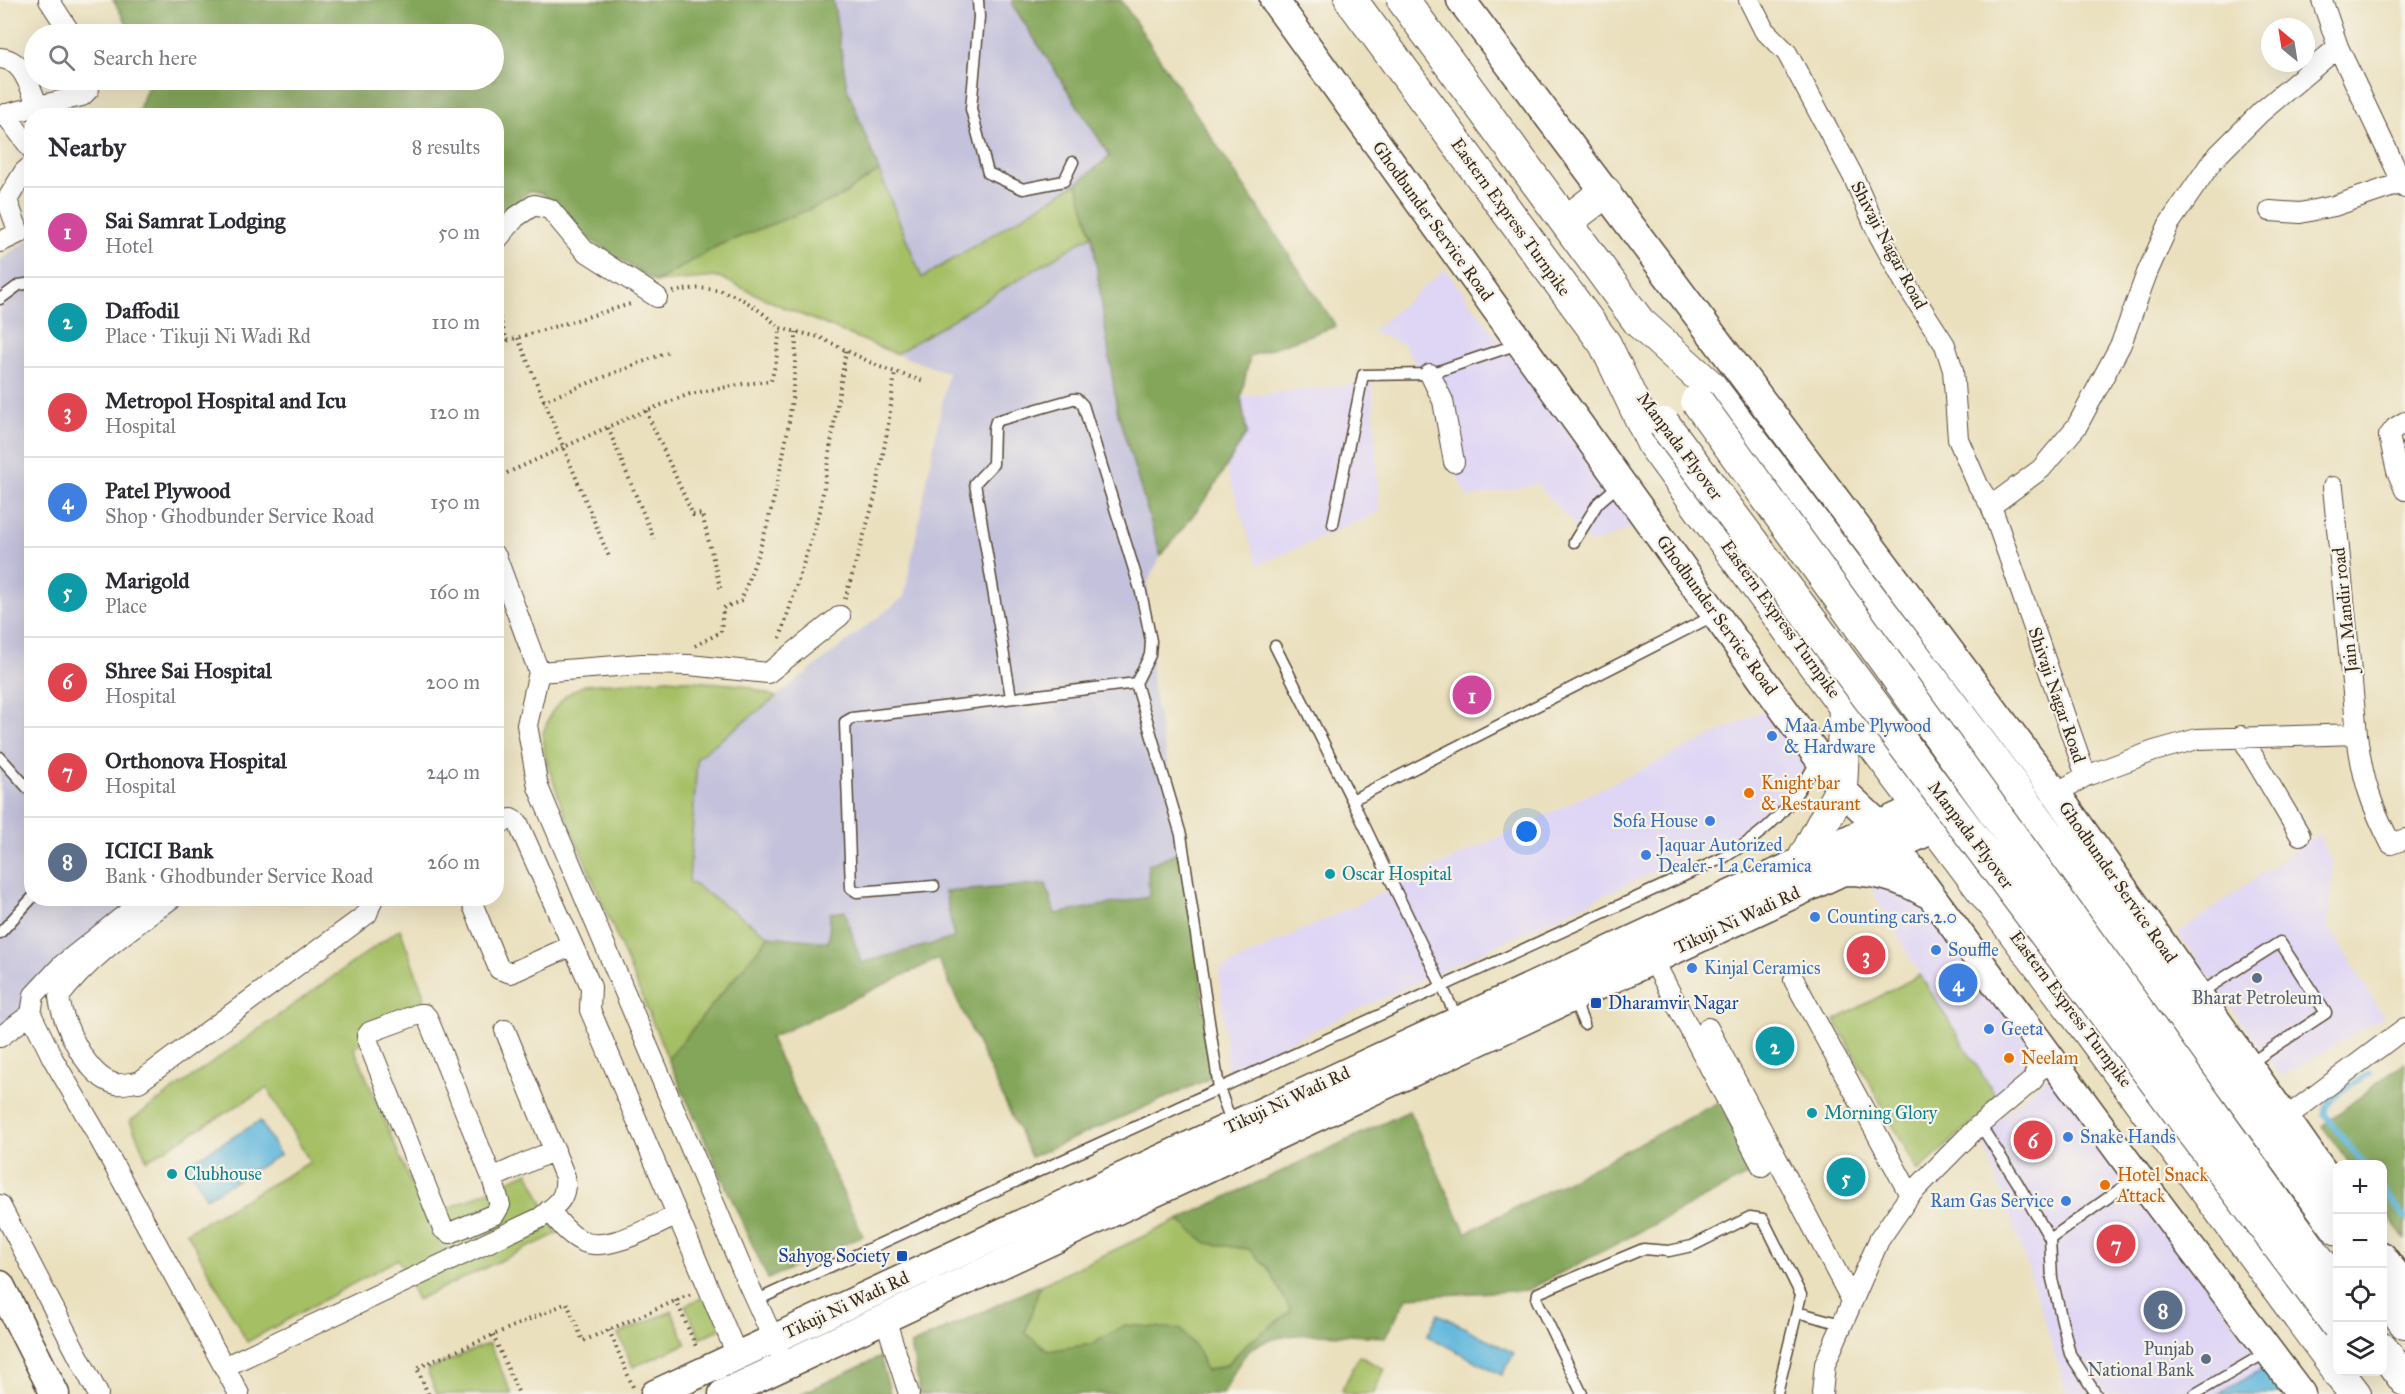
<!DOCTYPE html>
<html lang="en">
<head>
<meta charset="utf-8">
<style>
  body { margin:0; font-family:"IM FELL Great Primer",serif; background:#f2f2f3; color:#2b2b33 }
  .controls { position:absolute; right:18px; bottom:18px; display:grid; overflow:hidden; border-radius:12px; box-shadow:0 6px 24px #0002 }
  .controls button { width:54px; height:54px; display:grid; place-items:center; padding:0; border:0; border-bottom:2px solid #e1e1e2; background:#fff; color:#2b2b33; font:30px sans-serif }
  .compass { position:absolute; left:2261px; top:18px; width:54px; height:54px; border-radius:50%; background:#fff; box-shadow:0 6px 24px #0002; rotate:330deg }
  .you { position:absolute; left:1527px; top:832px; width:21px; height:21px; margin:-15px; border:4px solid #fff; border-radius:50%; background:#1a73e8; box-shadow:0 0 0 9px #1a73e833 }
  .badge { display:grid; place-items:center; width:39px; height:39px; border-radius:50%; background:#1a73e8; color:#fff; font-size:20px; font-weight:700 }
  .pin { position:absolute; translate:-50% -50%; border:3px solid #fff; box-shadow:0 2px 6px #0006 }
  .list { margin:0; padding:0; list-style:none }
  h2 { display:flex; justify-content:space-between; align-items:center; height:78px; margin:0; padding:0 24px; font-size:26px }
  h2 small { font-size:20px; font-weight:400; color:#7c7c81 }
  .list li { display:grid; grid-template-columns:39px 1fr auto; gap:18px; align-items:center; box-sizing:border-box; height:90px; padding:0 24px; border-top:2px solid #e1e1e2 }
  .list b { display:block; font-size:22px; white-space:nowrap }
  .list p { margin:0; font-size:20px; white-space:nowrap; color:#7c7c81 }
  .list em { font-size:20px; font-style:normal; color:#7c7c81 }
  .icon { flex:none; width:33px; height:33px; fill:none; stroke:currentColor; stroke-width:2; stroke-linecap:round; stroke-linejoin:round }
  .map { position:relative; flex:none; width:2405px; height:1394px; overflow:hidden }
  .search { position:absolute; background:#fff; box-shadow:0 6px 24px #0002; left:24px; top:24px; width:480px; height:66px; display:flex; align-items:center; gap:15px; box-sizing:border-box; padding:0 21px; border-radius:33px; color:#7c7c81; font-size:22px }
  .panel { position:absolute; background:#fff; box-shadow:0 6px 24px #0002; left:24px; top:108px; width:480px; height:798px; border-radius:24px }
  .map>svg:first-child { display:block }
</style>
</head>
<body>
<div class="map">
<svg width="2405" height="1394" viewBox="0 0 2405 1394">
  <rect width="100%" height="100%" fill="#f7f3e8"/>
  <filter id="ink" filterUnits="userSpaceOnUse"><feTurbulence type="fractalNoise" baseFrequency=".0167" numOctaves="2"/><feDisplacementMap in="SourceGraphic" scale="12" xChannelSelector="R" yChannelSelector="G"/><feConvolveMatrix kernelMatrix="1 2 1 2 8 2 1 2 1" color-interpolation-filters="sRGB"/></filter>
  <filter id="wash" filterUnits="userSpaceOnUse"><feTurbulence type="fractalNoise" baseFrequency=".008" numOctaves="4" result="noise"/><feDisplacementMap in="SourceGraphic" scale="24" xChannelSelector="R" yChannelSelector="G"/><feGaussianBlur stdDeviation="1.35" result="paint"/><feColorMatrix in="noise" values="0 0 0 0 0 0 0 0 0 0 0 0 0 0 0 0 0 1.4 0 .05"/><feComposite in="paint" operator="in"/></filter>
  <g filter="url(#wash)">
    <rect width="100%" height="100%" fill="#eae0be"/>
    <path fill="#dfd5f5" d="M 1445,269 L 1639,525 L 1591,544 L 1537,484 L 1468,498 L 1447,454 L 1431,391 L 1404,344 L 1371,332 Z
      M 1372,382 L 1380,512 L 1258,565 L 1226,467 L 1247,433 L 1241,397 Z
      M 1775,706 L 1812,755 L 1800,782 L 1765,817 L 1742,831 L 1228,1070 L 1219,970 Z
      M 2318,834 L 2333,865 L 2328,925 L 2384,1017 L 2281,1077 L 2178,933 Z
      M 1864,876 L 1925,896 L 2047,1062 L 1998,1100 L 1920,975 Z
      M 2052,1072 L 2266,1367 L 2218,1394 L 2067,1394 L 2028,1267 L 1981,1136 Z"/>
    <path fill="#c3c1db" d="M 833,0 L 1012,0 L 1012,4 L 1110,156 L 1077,183 L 922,279 L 847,87 Z
      M 1092,235 L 1117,410 L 1161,556 L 1147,584 L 1153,688 L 1183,850 L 1149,897 L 1055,914 L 1045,884 L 945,892 L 954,938 L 861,963 L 829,942 L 769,936 L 689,881 L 697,758 L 904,597 L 948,373 L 896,354 Z
      M 31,238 L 32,898 L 183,899 L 0,1027 L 0,261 Z"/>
    <path fill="#a5bf65" stroke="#707442" stroke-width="1.5" d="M 879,171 L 922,278 L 1077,183 L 1092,235 L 896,354 L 785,308 L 719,277 L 656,282 L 719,245 L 838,198 Z
      M 668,679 L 743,685 L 776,697 L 697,758 L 689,881 L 769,936 L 668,1059 L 561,804 L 545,756 L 543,733 L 551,713 L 566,695 L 584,685 Z
      M 400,929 L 425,998 L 354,1048 L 426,1219 L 528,1172 L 557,1234 L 417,1300 L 398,1259 L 247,1342 L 187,1232 L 310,1162 L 267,1088 L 147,1160 L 130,1121 Z
      M 1920,975 L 1998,1100 L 1918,1171 L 1835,1020 Z
      M 1178,1220 L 1207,1243 L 1249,1249 L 1268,1268 L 1291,1311 L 1247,1344 L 1226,1365 L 1206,1371 L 1199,1352 L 1125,1325 L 1092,1344 L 1048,1351 L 1025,1333 L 1040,1285 Z
      M 711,1294 L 725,1327 L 700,1338 L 685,1305 Z
      M 672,1311 L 686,1344 L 633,1367 L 618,1334 Z
      M 489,1343 L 512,1394 L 437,1394 L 427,1370 Z
      M 1359,1356 L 1385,1369 L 1373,1394 L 1346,1394 L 1341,1392 Z"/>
    <path fill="#84a65a" stroke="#60683c" stroke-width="1.5" d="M 113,0 L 833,0 L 847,87 L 879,171 L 838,198 L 719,245 L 655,282 L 578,232 L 542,193 L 530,191 L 519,199 L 497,229 L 496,116 L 137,115 L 150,80 L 494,80 L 494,34 L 133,34 Z
      M 1012,0 L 1121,0 L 1336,326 L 1250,356 L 1241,397 L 1247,433 L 1208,496 L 1161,556 L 1117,410 L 1092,235 L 1077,183 L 1110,156 L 1012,4 Z
      M 1183,850 L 1192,892 L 1211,1078 L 1031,1157 L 938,959 L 770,1038 L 863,1236 L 768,1279 L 668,1059 L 769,936 L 829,942 L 830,913 L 845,911 L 861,963 L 954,938 L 945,892 L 1046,884 L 1055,914 L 1149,897 L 1148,865 Z
      M 2405,1062 L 2405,1239 L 2383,1209 L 2382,1164 L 2350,1164 L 2322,1126 Z
      M 1719,1102 L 1756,1171 L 1528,1290 L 1408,1297 L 1385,1337 C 1348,1336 1273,1325 1246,1354 C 1236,1364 1230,1382 1223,1394 L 920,1394 L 911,1345 L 1040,1285 L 1025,1333 L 1048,1351 L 1092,1344 L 1125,1325 L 1180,1329 L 1199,1352 L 1206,1371 L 1226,1365 L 1247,1344 L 1291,1311 L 1268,1268 L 1249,1249 L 1207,1243 L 1178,1220 L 1409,1111 L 1466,1233 Z
      M 880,1357 L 891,1394 L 801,1394 Z"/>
    <path fill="#60b7dd" stroke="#4e707e" stroke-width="1.5" d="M 260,1121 L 280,1155 L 206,1198 L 187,1164 Z
      M 1438,1314 L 1514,1353 L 1502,1375 L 1427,1336 Z
      M 2266,1367 L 2285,1394 L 2218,1394 Z"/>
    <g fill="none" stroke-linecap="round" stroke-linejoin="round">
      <path stroke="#60b7dd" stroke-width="6" d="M 2364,1164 L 2324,1114 C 2329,1094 2354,1083 2370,1073
        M 2382,1188 L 2405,1218"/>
    </g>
  </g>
  <g filter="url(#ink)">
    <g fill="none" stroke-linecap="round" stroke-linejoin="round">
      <g stroke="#554536" stroke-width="13">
        <path id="lane" d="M 978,0 L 979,17 L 971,109 L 988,173 L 1023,189 L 1064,181 L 1073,162
          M 0,299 L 19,285 L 32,283
          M 1333,524 L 1363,375 L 1430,374 L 1518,344
          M 1574,542 L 1598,503 L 1621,483
          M 1275,646 L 1352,800
          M 1011,697 L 975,483 L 993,464 L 994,428 L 996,421 L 1073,399 L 1077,399 L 1083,405 L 1141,592 L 1151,641 L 1150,655 L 1136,683
          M 0,757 L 32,793
          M 934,886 L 857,892 L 851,888 L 845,722 L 852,718 L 1136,683 L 1181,835 L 1219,1088 L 1232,1124
          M 0,933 L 32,898
          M 2200,993 L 2280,942 L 2326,1013 L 2249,1064
          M 1573,998 L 1584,1024
          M 1458,1020 L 1352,800 L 1713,616
          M 1978,1126 L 1986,1134 L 2017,1182 L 2050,1239 L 2052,1279 L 2070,1354 L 2096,1394
          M 2050,1239 L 2137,1177
          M 755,1301 L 1725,857 C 1770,830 1792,807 1817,760
          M 1797,1312 L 1841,1324
          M 1582,1394 L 1537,1300 L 1538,1293 L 1643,1249 L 1669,1251 L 1692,1246 L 1750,1217 L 1763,1219 L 1801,1295 L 1777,1394
          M 2195,1394 L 2267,1352"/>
      </g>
      <g stroke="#554536" stroke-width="22">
        <path id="street" d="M 49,0 L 71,34
          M 1749,0 L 1764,30 L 1787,53 L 1853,176 L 1879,235 L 1905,283 L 1945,345 L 1953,370 L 1958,439 L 1978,485 L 1991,506 L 2086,776
          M 2322,0 L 2338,47 L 2405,188
          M 0,58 C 24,60 29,86 38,106 L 0,116
          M 38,106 L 82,96 L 89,89 L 86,80
          M 5,114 L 32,150
          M 2270,211 L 2300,213 L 2334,206 L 2402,183
          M 496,241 L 516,217 L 534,205 L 550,209 L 584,250 L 657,297
          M 0,242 L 19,233 L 7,200 L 24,172 L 32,165
          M 1430,374 L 1443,401 L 1454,462
          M 2405,422 L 2395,428 L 2389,436 L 2397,471 L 2405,490
          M 2333,487 L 2357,734
          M 1991,506 L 2041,469 L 2077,426 L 2121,344 L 2147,273 L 2169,224 L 2213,160 L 2261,112 L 2338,47
          M 496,556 L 539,672 L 527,725 L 538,787 L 747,1281 L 778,1349
          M 539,672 L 642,664 L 689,665 L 768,673 L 840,616
          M 2241,736 L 2300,835
          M 2056,793 L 2086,776 L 2154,751 L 2197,739 L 2357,734 C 2362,778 2371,805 2391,844 L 2405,839
          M 496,824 L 511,819 L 518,823 L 588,980 L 591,987 L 590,1010 L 737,1355
          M 172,898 C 132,928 89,957 59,997 C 62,1023 87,1078 116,1084 C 123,1085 133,1082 139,1082 L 367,914 L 373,898
          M 470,898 L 499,969 L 511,973 L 571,946
          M 1653,960 L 1762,1166
          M 1794,980 L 1910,1195
          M 31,1014 L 34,995 L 62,965 L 146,898
          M 419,1014 L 424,1014 L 427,1017 L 492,1178 L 500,1205 L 495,1214 L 450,1233 L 443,1229 L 368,1042 L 367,1036 L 370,1032 Z
          M 1708,1028 L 1851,1299
          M 0,1037 L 31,1014 L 53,1059 L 94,1129 L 239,1394
          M 2284,1119 L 2405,1028
          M 492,1178 L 555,1150
          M 0,1205 L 98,1394
          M 549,1210 C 558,1221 567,1233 580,1240 C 604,1255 653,1226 677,1215
          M 885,1318 L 909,1394
          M 224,1367 L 540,1218 C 556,1205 567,1200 565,1177 L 505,1030
          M 1822,1394 L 1825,1364 L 1879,1240 L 1910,1195 L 1978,1126 L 2033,1080 L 2035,1073 L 2052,1061"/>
      </g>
      <g stroke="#554536" stroke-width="31">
        <path id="secondary" d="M 1274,0 L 1841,789 L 1880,826 L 2138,1177 L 2301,1394
          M 1461,0 L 2056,793 L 2338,1193
          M 1845,871 C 1875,871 1901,878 1926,893
          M 2382,1256 L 2405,1287
          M 0,1285 L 55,1394
          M 655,1394 L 1940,797
          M 723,1394 L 2010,793"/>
      </g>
      <g stroke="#554536" stroke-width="34">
        <path id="primary" d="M 1351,0 L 1605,344 L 1653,444 L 1845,707 L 2083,1024 L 2338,1370
          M 1403,0 L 1639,322 L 1711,387 L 2016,790 L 2338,1229
          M 1566,222 L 1605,192
          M 1802,862 L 1841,789 L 1845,707
          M 2382,1291 L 2405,1323
          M 2382,1349 L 2405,1380
          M 2338,1372 L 2355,1394"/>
      </g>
      <path stroke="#554536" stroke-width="4" stroke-dasharray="1.5 4.5" stroke-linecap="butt" d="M 673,292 C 719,281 746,297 780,328
        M 496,306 L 507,341
        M 518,338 L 609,557
        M 496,344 L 634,303
        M 543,401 L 668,352
        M 646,411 L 693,515 L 702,514 L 721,591
        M 608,428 L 654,539
        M 496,478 L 630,417 L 690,394 L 743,384 L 771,381 L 776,362 L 780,328 L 819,337 L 880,367 L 926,382
        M 845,599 L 875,497 L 888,427 L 895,372
        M 780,638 L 820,511 L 846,350
        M 695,646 L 721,632 L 723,608 L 741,601 C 751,572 763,543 770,514 C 785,454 796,393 796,332
        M 676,1300 L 697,1349
        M 609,1330 L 633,1387
        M 493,1335 L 519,1394
        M 428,1394 L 417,1368 L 567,1303 L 583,1341 L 691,1294"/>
      <use href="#lane" stroke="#fff" stroke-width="10"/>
      <use href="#street" stroke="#fff" stroke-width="20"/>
      <use href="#secondary" stroke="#fff" stroke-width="28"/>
      <use href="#primary" stroke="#fff" stroke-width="32"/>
      <g stroke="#554536" stroke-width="34" stroke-linecap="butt">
        <path id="primary-bridge" d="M 1697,401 L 2338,1287
          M 1664,424 L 2338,1326"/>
      </g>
      <use href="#primary-bridge" stroke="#fff" stroke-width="32"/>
    </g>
  </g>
  <g fill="#3f7fe0" stroke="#f7f3e8" stroke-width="2">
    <circle cx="1772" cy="736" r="6"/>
    <circle cx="1710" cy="821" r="6"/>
    <circle cx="1646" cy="855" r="6"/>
    <circle cx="1815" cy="917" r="6"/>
    <circle cx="1936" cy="950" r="6"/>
    <circle cx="1692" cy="968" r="6"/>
    <circle cx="1989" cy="1029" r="6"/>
    <circle cx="2068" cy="1137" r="6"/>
    <circle cx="2066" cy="1201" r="6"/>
  </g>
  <g fill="#e8710a" stroke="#f7f3e8" stroke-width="2">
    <circle cx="1749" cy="793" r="6"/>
    <circle cx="2009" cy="1058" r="6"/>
    <circle cx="2105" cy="1185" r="6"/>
  </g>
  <g fill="#0f9aa8" stroke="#f7f3e8" stroke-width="2">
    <circle cx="1330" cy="874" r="6"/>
    <circle cx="1812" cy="1113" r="6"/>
    <circle cx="172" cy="1174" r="6"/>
  </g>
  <g fill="#5c6f8a" stroke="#f7f3e8" stroke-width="2">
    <circle cx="2257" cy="978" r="6"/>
    <circle cx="2206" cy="1359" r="6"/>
  </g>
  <g fill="#1a4fb4" stroke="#f7f3e8" stroke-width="2">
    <rect x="1590" y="997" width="12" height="12" rx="3"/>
    <rect x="896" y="1250" width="12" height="12" rx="3"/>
  </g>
  <g text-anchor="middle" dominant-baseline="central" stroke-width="4.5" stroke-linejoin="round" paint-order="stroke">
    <g font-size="18" fill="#3b2a1e" stroke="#f7f3e8">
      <text transform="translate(1511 217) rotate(54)">Eastern Express Turnpike</text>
      <text transform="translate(1433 221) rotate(54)">Ghodbunder Service Road</text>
      <text transform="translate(1889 245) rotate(62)">Shivaji Nagar Road</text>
      <text transform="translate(1680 446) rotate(53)">Manpada Flyover</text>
      <text transform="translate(2345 610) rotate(-96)">Jain Mandir road</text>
      <text transform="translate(1717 615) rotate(54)">Ghodbunder Service Road</text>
      <text transform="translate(1781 619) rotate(54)">Eastern Express Turnpike</text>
      <text transform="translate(2057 695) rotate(71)">Shivaji Nagar Road</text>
      <text transform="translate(1971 835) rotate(53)">Manpada Flyover</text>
      <text transform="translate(2118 882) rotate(55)">Ghodbunder Service Road</text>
      <text transform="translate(1737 920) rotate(-25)">Tikuji Ni Wadi Rd</text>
      <text transform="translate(2071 1009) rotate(53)">Eastern Express Turnpike</text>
      <text transform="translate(1287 1100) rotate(-25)">Tikuji Ni Wadi Rd</text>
      <text transform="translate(846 1305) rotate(-25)">Tikuji Ni Wadi Rd</text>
    </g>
    <g font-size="18" fill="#366cbe" stroke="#f7f3e8" text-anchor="start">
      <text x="1784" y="726">Maa Ambe Plywood<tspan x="1784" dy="21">&amp; Hardware</tspan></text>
      <text x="1698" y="821" text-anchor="end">Sofa House</text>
      <text x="1658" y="845">Jaquar Autorized<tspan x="1658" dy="21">Dealer- La Ceramica</tspan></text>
      <text x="1827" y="917">Counting cars 2.0</text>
      <text x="1948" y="950">Souffle</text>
      <text x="1704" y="968">Kinjal Ceramics</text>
      <text x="2001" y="1029">Geeta</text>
      <text x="2080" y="1137">Snake Hands</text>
      <text x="2054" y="1201" text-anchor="end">Ram Gas Service</text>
    </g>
    <g font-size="18" fill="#c56008" stroke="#f7f3e8" text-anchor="start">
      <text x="1761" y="783">Knight bar<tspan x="1761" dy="21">&amp; Restaurant</tspan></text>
      <text x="2021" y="1058">Neelam</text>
      <text x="2117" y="1175">Hotel Snack<tspan x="2117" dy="21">Attack</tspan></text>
    </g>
    <g font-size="18" fill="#0d838f" stroke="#f7f3e8" text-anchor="start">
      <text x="1342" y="874">Oscar Hospital</text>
      <text x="1824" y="1113">Morning Glory</text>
      <text x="184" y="1174">Clubhouse</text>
    </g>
    <g font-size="18" fill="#4e5e75" stroke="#f7f3e8">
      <text x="2257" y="998">Bharat Petroleum</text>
      <text x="2194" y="1349" text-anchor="end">Punjab<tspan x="2194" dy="21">National Bank</tspan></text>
    </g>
    <g font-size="18" fill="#164399" stroke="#f7f3e8" text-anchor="start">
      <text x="1608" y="1003">Dharamvir Nagar</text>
      <text x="890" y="1256" text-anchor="end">Sahyog Society</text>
    </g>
  </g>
</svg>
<div class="controls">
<button>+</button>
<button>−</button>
<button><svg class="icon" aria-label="locate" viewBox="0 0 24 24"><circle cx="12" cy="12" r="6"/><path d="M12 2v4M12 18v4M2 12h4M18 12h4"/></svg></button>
<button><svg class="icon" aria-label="layers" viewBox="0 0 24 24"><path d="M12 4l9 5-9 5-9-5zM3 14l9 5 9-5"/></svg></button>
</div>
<svg class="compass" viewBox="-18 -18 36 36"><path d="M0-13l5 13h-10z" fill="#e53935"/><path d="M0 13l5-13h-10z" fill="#7c7c81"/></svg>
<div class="you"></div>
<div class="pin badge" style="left:1472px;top:695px;background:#d1479c">1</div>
<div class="pin badge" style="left:1775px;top:1046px;background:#0f9aa8">2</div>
<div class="pin badge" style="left:1866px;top:955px;background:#e0444e">3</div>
<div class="pin badge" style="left:1958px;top:983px;background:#3f7fe0">4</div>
<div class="pin badge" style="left:1846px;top:1177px;background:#0f9aa8">5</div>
<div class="pin badge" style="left:2033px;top:1140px;background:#e0444e">6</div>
<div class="pin badge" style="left:2116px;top:1244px;background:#e0444e">7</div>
<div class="pin badge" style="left:2163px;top:1310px;background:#5c6f8a">8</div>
<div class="search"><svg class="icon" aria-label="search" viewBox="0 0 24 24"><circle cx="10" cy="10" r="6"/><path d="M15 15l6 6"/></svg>Search here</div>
<section class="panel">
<h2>Nearby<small>8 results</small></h2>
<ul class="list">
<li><span class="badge" style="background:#d1479c">1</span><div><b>Sai Samrat Lodging</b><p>Hotel</p></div><em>50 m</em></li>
<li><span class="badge" style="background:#0f9aa8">2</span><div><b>Daffodil</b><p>Place · Tikuji Ni Wadi Rd</p></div><em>110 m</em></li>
<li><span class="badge" style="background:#e0444e">3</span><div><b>Metropol Hospital and Icu</b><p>Hospital</p></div><em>120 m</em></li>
<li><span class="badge" style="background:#3f7fe0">4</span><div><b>Patel Plywood</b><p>Shop · Ghodbunder Service Road</p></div><em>150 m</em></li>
<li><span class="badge" style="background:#0f9aa8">5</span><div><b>Marigold</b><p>Place</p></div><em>160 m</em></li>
<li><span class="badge" style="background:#e0444e">6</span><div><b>Shree Sai Hospital</b><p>Hospital</p></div><em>200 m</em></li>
<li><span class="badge" style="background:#e0444e">7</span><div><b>Orthonova Hospital</b><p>Hospital</p></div><em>240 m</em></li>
<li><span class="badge" style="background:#5c6f8a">8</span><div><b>ICICI Bank</b><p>Bank · Ghodbunder Service Road</p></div><em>260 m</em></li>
</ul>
</section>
</div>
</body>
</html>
